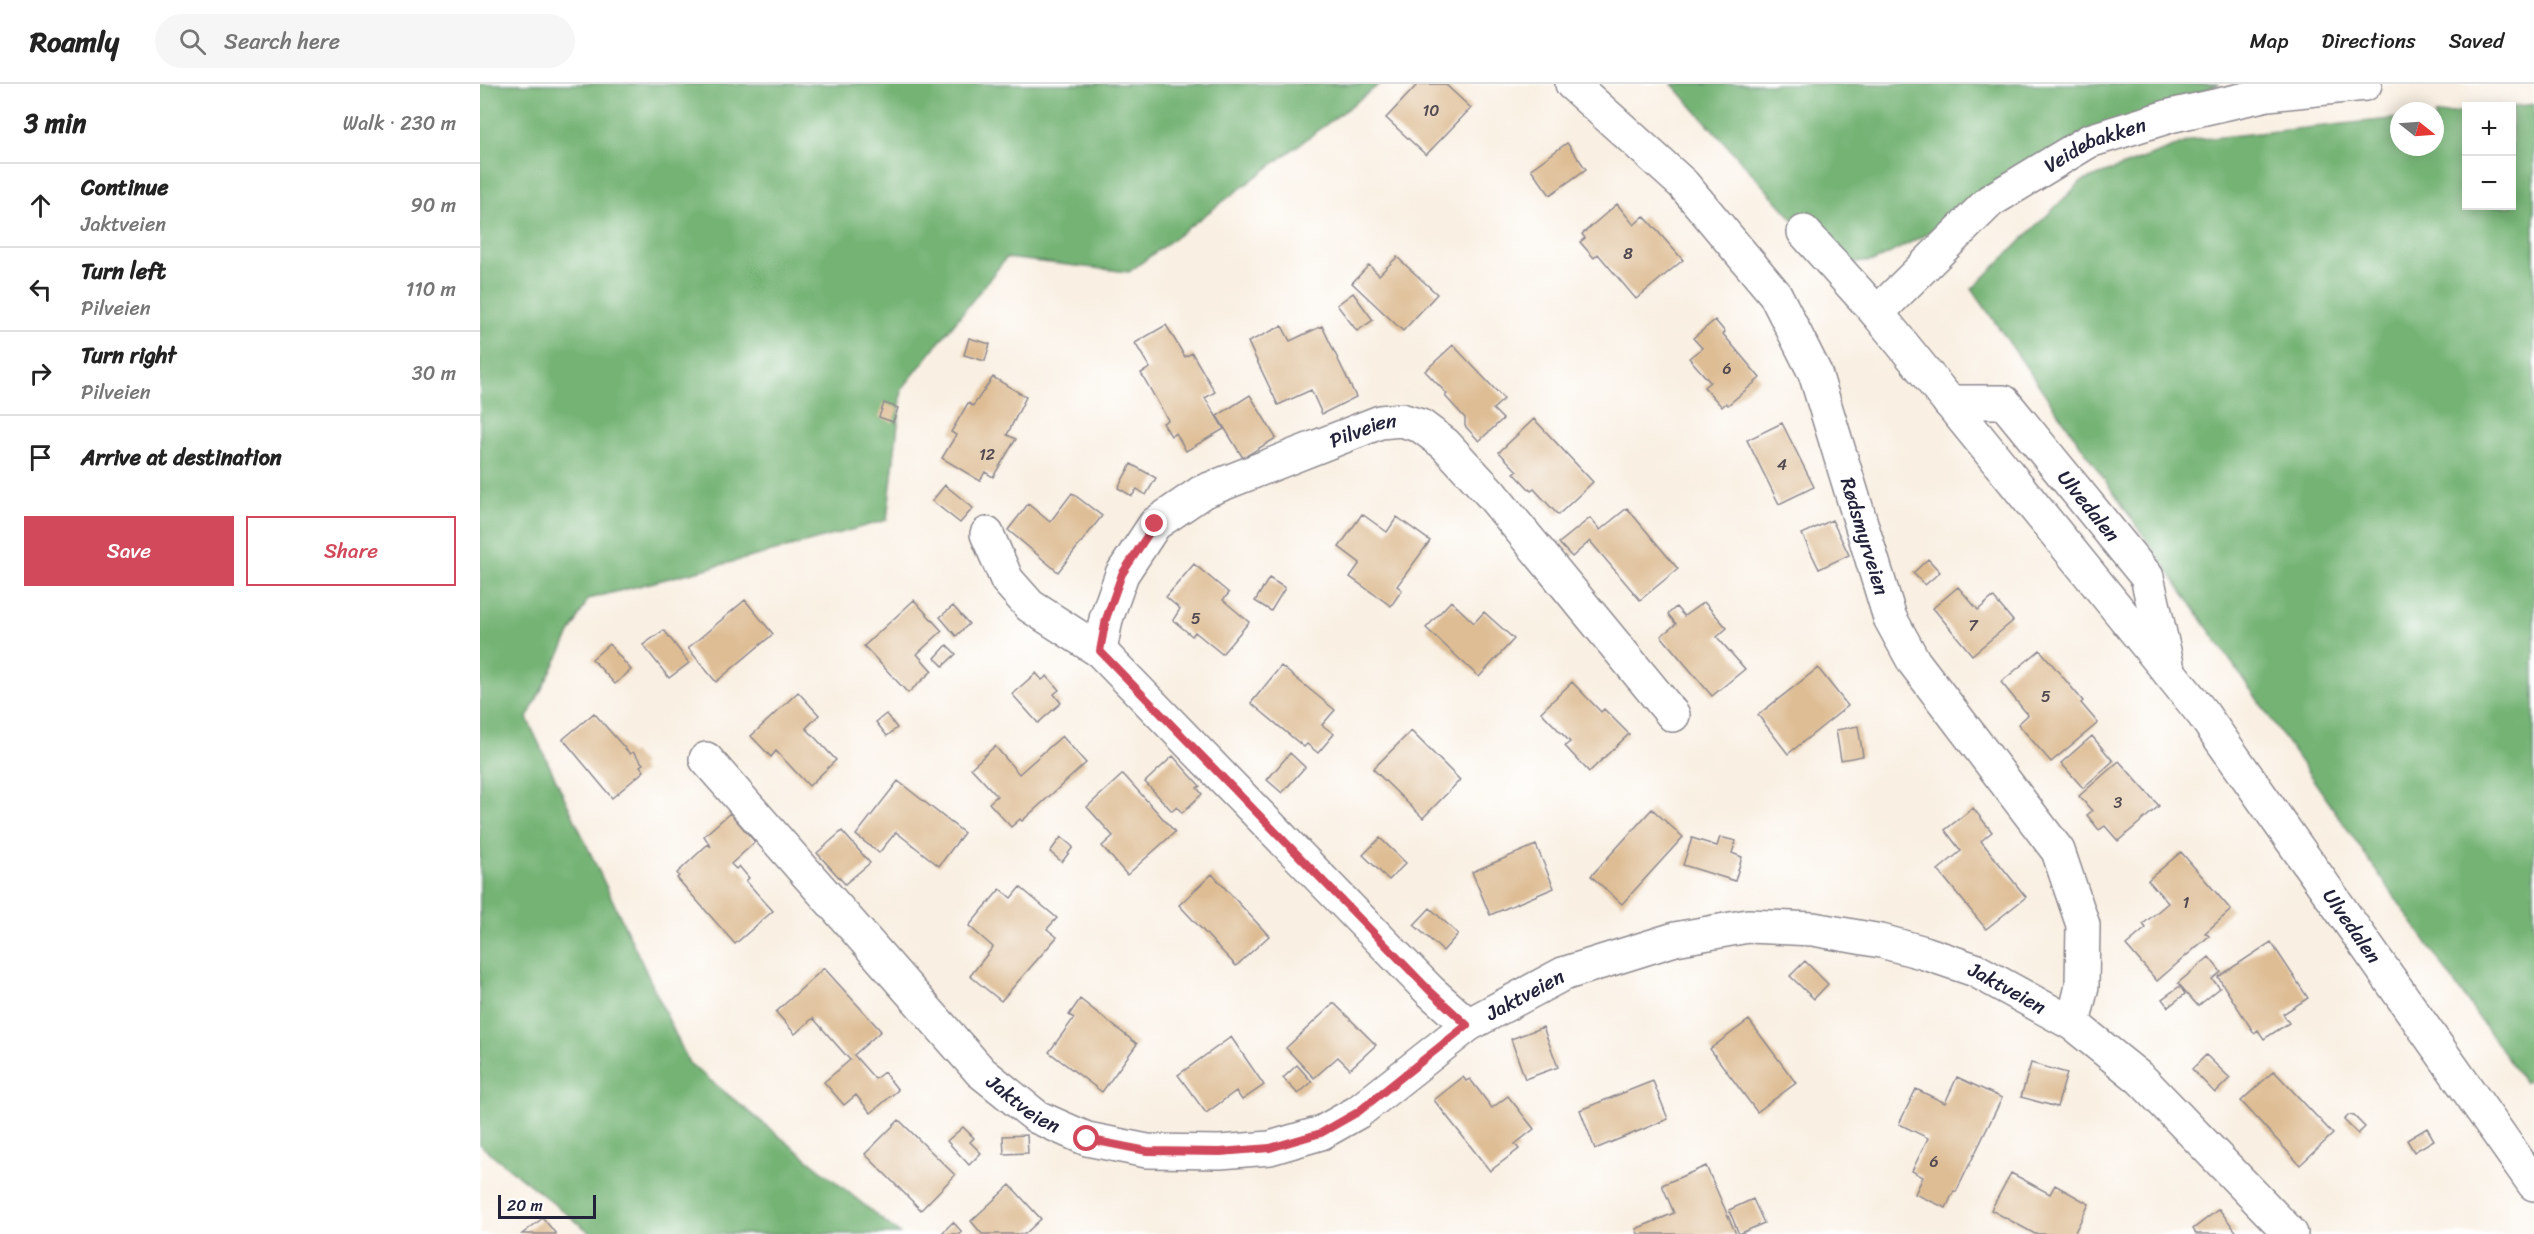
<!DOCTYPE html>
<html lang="en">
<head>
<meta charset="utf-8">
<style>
  body { margin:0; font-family:Sriracha,sans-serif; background:#f6f6f6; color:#222 }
  .controls { position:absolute; right:18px; top:18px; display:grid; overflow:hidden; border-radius:0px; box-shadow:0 3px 15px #0003 }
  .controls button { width:54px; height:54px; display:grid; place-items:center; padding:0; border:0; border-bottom:2px solid #e0e0e0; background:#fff; color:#222; font:30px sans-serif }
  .compass { position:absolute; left:1910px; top:18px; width:54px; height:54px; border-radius:50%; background:#fff; box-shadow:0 3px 15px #0003; rotate:107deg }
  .scale { position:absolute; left:18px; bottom:15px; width:98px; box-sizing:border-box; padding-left:6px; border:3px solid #22223b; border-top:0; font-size:16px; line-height:21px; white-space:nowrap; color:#22223b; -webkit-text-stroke:4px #fff; paint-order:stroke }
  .stop { position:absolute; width:18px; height:18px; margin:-14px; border:4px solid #d1495b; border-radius:50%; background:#fff }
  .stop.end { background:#d1495b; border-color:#fff; box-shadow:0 2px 6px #0008 }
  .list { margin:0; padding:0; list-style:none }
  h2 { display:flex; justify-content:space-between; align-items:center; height:78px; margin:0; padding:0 24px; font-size:26px }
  h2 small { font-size:20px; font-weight:400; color:#767676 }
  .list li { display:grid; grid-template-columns:39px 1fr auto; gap:18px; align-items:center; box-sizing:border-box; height:84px; padding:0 24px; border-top:2px solid #e0e0e0 }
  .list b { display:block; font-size:22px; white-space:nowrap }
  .list p { margin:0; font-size:20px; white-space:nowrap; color:#767676 }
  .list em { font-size:20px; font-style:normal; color:#767676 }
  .actions { display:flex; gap:12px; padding:18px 24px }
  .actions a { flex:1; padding:14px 0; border:2px solid #d1495b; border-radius:0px; text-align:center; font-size:21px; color:#d1495b }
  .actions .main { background:#d1495b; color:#fff }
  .icon { flex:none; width:33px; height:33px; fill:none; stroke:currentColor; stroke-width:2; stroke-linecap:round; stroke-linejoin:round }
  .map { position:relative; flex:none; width:2054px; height:1150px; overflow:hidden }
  header { display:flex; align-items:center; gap:36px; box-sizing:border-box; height:84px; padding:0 30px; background:#fff; border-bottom:2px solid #e0e0e0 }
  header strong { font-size:28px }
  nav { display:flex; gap:33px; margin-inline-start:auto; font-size:21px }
  .search { width:420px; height:54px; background:#f6f6f6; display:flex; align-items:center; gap:15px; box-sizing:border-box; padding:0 21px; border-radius:33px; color:#767676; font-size:22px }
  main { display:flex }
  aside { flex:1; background:#fff }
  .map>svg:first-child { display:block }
</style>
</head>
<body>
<header>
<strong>Roamly</strong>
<div class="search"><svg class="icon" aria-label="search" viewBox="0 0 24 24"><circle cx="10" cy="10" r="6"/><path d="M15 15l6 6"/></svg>Search here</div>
<nav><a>Map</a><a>Directions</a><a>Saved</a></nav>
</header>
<main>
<aside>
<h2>3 min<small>Walk · 230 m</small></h2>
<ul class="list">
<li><svg class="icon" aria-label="ahead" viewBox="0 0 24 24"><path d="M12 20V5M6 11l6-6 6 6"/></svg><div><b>Continue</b><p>Jaktveien</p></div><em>90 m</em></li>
<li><svg class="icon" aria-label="left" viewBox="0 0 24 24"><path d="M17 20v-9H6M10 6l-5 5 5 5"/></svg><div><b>Turn left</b><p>Pilveien</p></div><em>110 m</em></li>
<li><svg class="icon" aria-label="right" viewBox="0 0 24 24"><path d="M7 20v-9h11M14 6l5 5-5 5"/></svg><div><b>Turn right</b><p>Pilveien</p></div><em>30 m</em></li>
<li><svg class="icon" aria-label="arrive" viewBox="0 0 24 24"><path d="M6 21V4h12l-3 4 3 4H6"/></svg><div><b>Arrive at destination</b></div></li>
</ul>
<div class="actions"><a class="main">Save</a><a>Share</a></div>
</aside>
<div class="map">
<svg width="2054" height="1150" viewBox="0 0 2054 1150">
  <rect width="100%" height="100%" fill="#fff"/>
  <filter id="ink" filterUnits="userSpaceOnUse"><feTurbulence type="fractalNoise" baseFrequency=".0167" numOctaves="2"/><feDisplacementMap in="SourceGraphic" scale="12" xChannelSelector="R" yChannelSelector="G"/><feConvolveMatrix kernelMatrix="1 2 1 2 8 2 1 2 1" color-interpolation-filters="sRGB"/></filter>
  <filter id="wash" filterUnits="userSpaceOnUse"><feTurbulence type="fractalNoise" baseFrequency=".008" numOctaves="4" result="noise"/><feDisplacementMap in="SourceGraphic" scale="24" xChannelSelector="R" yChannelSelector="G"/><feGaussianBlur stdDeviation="1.35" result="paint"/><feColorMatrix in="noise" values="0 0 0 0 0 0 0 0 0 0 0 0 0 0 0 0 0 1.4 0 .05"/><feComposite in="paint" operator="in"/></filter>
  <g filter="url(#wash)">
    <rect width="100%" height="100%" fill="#f9f0e3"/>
    <path fill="#74b374" stroke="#4b6a58" stroke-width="1.5" d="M 0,0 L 900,0 L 649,188 L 526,174 L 422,305 L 407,436 L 303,465 L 108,515 L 47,634 L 209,979 L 420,1150 L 112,1150 L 0,1061 Z
      M 1192,0 L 1740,0 L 1609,57 L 1510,117 L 1395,177 L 1354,181 Z
      M 2054,20 L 2054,992 L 2044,999 L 1492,205 L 1601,98 L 1712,56 L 1919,34 L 1919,63 L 1955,63 L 1955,31 L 1986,27 L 1986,122 L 2032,122 L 2032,23 Z"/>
    <g id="blocks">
      <path fill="#debd94" d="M 938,0 L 965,0 L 991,24 L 946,71 L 906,34 Z
        M 1087,59 L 1106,85 L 1070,111 L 1051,85 Z
        M 1137,120 L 1154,141 L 1164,132 L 1203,176 L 1156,215 L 1118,170 L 1114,174 L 1100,158 L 1105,154 L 1102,150 Z
        M 917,173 L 957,210 L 923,247 L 872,199 L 889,181 L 899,191 Z
        M 873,209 L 893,236 L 877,247 L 857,221 Z
        M 1235,236 L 1245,248 L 1243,250 L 1280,294 L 1248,321 L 1246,319 L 1242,323 L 1224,303 L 1230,298 L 1209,274 L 1222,264 L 1213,254 Z
        M 686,241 L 705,273 L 712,269 L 735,308 L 725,314 L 744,345 L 706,367 L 696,349 L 691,352 L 683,339 L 688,336 L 661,289 L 670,284 L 655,259 Z
        M 802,242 L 810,257 L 842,242 L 876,313 L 842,330 L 831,306 L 798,321 L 768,258 Z
        M 489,254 L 510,260 L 505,277 L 484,271 Z
        M 973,261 L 1024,315 L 1013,325 L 1023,335 L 999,357 L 985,342 L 985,334 L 965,312 L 967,310 L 945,287 Z
        M 513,293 L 546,313 L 527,351 L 536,355 L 513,393 L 505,388 L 500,397 L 462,374 L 476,351 L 471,348 L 488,319 L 493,322 Z
        M 770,311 L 796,354 L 763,374 L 737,332 Z
        M 404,319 L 418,324 L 413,338 L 399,333 Z
        M 1054,335 L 1113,398 L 1078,431 L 1054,405 L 1051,407 L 1034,389 L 1037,387 L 1019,368 Z
        M 1302,339 L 1334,403 L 1299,420 L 1267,356 Z
        M 651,380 L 676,394 L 666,411 L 657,405 L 652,412 L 638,404 Z
        M 465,401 L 493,424 L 480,439 L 452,417 Z
        M 592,409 L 622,432 L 578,488 L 528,446 L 548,420 L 570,438 Z
        M 1147,424 L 1198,485 L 1160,516 L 1110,457 L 1092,473 L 1079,459 L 1110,434 L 1120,446 Z
        M 882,430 L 907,448 L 917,433 L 950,457 L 917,502 L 922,506 L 911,522 L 870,493 L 880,479 L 859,463 Z
        M 1352,436 L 1369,471 L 1339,485 L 1322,450 Z
        M 1448,475 L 1460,488 L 1445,501 L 1433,489 Z
        M 714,480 L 749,509 L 743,516 L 769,538 L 742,570 L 715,548 L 712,552 L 693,536 L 700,525 L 686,513 Z
        M 789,494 L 805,504 L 791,527 L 775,517 Z
        M 1478,503 L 1498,526 L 1513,513 L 1533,537 L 1492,571 L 1453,524 Z
        M 265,516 L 293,550 L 236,598 L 208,564 Z
        M 434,516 L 462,547 L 437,570 L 452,587 L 428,609 L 384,562 Z
        M 971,517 L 994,539 L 1004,528 L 1034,555 L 999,593 L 946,544 Z
        M 1224,518 L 1247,544 L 1237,553 L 1265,585 L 1232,612 L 1181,552 L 1196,540 L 1188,530 L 1196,523 L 1204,532 Z
        M 473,522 L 489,540 L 476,552 L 460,533 Z
        M 184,546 L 209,579 L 189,594 L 163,561 Z
        M 129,560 L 151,586 L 135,600 L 112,575 Z
        M 467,561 L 476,570 L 463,582 L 455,574 Z
        M 1560,566 L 1603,617 L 1601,619 L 1618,639 L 1571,678 L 1538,640 L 1548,631 L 1521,598 Z
        M 801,582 L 855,626 L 842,641 L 854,650 L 838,669 L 827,660 L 824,663 L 771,619 Z
        M 1338,584 L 1368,622 L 1308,670 L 1278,631 Z
        M 556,589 L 562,596 L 567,592 L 579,606 L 574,610 L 581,619 L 558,639 L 532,610 Z
        M 1092,598 L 1121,628 L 1124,625 L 1149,650 L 1109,688 L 1085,662 L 1090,658 L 1061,628 Z
        M 318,608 L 339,631 L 326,644 L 356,676 L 329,702 L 296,667 L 291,673 L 271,652 Z
        M 114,629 L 150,670 L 153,668 L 163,680 L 160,682 L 164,687 L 132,714 L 83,655 Z
        M 406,630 L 417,644 L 407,652 L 396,638 Z
        M 1378,642 L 1383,672 L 1361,676 L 1356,646 Z
        M 931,647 L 980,696 L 943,734 L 893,685 Z
        M 582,652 L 606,679 L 542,737 L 540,735 L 531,743 L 509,719 L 517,712 L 491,684 L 515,662 L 539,690 Z
        M 1612,652 L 1633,677 L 1603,704 L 1581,679 Z
        M 810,669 L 825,683 L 802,709 L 787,696 Z
        M 693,672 L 720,702 L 717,704 L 722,710 L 702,729 L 697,723 L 692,727 L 665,698 Z
        M 1639,677 L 1679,722 L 1638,757 L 1625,742 L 1619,746 L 1607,731 L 1612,727 L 1599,712 Z
        M 643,690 L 695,748 L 647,791 L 622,762 L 633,752 L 607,723 Z
        M 418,697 L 484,749 L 459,782 L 416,748 L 399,769 L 376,751 Z
        M 1493,724 L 1512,748 L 1501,757 L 1546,813 L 1506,845 L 1458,786 L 1481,767 L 1465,746 Z
        M 1172,725 L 1203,753 L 1142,820 L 1111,792 Z
        M 250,729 L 275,758 L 251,780 L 256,785 L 259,782 L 269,794 L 266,797 L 293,827 L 255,860 L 197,794 L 199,792 L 197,789 L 228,760 L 231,763 L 224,752 Z
        M 362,747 L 390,779 L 365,800 L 337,769 Z
        M 581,753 L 593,763 L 582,778 L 570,768 Z
        M 1240,753 L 1256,757 L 1252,769 L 1262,773 L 1255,797 L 1203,781 L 1212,754 L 1237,762 Z
        M 900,754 L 926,779 L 909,796 L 883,771 Z
        M 1056,761 L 1074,804 L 1010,831 L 992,788 Z
        M 1701,768 L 1751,826 L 1725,849 L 1729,852 L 1677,897 L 1646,861 L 1666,844 L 1663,840 L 1688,819 L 1668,796 Z
        M 732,790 L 789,852 L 756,882 L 699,821 Z
        M 540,803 L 577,834 L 567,845 L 577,853 L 521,917 L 490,892 L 513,863 L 489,842 L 520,805 L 531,814 Z
        M 950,824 L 978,850 L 963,867 L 934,841 Z
        M 1791,858 L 1828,914 L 1803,930 L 1809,939 L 1784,955 L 1778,946 L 1774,949 L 1738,893 Z
        M 1729,873 L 1741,888 L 1732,895 L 1740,904 L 1718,922 L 1698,899 Z
        M 1325,877 L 1348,900 L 1334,915 L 1310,892 Z
        M 344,884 L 401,947 L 374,971 L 395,995 L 404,988 L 418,1006 L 391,1029 L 376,1011 L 364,1021 L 344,998 L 370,976 L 333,934 L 315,950 L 296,928 Z
        M 1700,902 L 1705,910 L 1688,923 L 1682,915 Z
        M 600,915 L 657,960 L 622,1008 L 569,968 L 594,934 L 589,931 Z
        M 854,919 L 896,961 L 870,985 L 858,973 L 834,994 L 806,964 Z
        M 1269,936 L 1316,999 L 1277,1028 L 1230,965 Z
        M 1063,943 L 1078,983 L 1045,995 L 1031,955 Z
        M 751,953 L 784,1001 L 762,1016 L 756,1007 L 726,1029 L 698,991 Z
        M 1726,971 L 1750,994 L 1735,1009 L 1712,985 Z
        M 1551,979 L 1587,989 L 1577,1023 L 1541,1013 Z
        M 817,981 L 832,998 L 818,1010 L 803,994 Z
        M 1794,987 L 1853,1050 L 1820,1081 L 1761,1017 Z
        M 983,993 L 986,997 L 990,995 L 1012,1024 L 1028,1012 L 1054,1045 L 1035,1060 L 1039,1065 L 1010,1087 L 954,1016 Z
        M 1477,993 L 1522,1014 L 1476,1108 L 1474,1107 L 1466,1124 L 1435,1110 L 1443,1093 L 1432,1087 L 1448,1054 L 1419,1040 L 1436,1005 L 1465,1019 Z
        M 1173,997 L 1188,1035 L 1115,1065 L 1100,1026 Z
        M 1869,1031 L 1874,1032 L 1885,1043 L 1878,1050 L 1864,1036 Z
        M 419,1036 L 475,1091 L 441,1126 L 385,1070 Z
        M 483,1043 L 494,1054 L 490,1058 L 501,1069 L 489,1081 L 467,1057 Z
        M 1947,1044 L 1954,1056 L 1934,1068 L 1927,1056 Z
        M 547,1051 L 548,1069 L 524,1070 L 523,1052 Z
        M 1226,1082 L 1256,1150 L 1158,1150 L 1156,1145 L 1194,1129 L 1182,1101 Z
        M 1531,1089 L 1570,1110 L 1575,1101 L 1609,1120 L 1594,1150 L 1555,1150 L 1511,1126 Z
        M 530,1101 L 561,1135 L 545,1150 L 502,1150 L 491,1137 Z
        M 1273,1115 L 1284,1139 L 1259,1150 L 1249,1126 Z
        M 1739,1125 L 1758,1150 L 1716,1150 L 1713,1145 Z
        M 63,1134 L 76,1150 L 42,1150 Z
        M 473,1138 L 482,1148 L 479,1150 L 461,1150 Z"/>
    </g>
  </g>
  <g filter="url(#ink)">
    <use href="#blocks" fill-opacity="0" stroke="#8e898f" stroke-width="1.5"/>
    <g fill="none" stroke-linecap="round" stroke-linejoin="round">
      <g stroke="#8e898f" stroke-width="36">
        <g id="minor">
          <path id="s1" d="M 1092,0 L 1203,100 L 1295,210 L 1335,289 L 1410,534 L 1434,578 L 1578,767 L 1603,841 L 1602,902 L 1593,940"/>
          <path id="s2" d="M 1324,148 L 1397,229 L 1723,630 L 2054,1100"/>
          <path id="s3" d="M 1397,229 L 1510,117 L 1609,57 L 1690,32 L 1788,10 L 1885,0"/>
          <path id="s4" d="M 1469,318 L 1524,318 L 1667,493 L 1687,580"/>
          <path d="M 507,450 L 527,496 L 550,522 L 620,567 L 950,907 L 988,941"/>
          <path id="s5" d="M 620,567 L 626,535 L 642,490 L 675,440 L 722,408 L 900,338 L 921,336 L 941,342 L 965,360 L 1011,410 L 1193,631"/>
          <path id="s6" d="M 226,675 L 501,988 L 557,1033 L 607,1055 L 667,1067 L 740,1068 L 790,1064 L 841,1049 L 878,1028 L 988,941 L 1083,890 L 1195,855 L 1268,842 L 1333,845 L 1401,857 L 1445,869 L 1495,886 L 1593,940 L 1661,995 L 1811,1150"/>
        </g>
      </g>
      <use href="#minor" stroke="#fff" stroke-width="33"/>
    </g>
  </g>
  <g fill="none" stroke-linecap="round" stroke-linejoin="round" filter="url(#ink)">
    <path stroke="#d1495b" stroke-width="8" d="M 607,1055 L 667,1067 L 740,1068 L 790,1064 L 841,1049 L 878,1028 L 987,941 L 950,907 L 620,567 L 626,535 L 642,490 L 675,440"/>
  </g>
  <g text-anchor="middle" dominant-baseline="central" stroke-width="5" stroke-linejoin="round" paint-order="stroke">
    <g font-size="16" fill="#514951">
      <text x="951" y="26">10</text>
      <text x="1148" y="169">8</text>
      <text x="1247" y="284">6</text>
      <text x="507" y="370">12</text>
      <text x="1302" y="380">4</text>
      <text x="716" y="534">5</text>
      <text x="1493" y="541">7</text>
      <text x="1566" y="612">5</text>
      <text x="1638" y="718">3</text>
      <text x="1706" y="818">1</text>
      <text x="1454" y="1077">6</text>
    </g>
    <g font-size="20" fill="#22223b" stroke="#fff">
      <text stroke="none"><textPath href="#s3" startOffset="279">Veidebakken</textPath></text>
      <text stroke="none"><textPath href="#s5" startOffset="370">Pilveien</textPath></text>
      <text stroke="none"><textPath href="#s4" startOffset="189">Ulvedalen</textPath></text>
      <text stroke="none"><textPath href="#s1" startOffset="552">Rødsmyrveien</textPath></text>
      <text stroke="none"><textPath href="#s2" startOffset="885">Ulvedalen</textPath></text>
      <text stroke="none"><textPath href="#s6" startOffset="1532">Jaktveien</textPath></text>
      <text stroke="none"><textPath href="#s6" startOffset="1028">Jaktveien</textPath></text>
      <text stroke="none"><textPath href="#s6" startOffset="470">Jaktveien</textPath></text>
    </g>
  </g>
</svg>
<div class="controls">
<button>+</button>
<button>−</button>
</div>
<svg class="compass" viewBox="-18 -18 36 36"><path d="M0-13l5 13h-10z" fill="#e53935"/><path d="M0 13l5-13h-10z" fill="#767676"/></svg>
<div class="scale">20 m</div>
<div class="stop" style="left:607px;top:1055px"></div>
<div class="stop end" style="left:675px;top:440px"></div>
</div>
</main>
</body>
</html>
